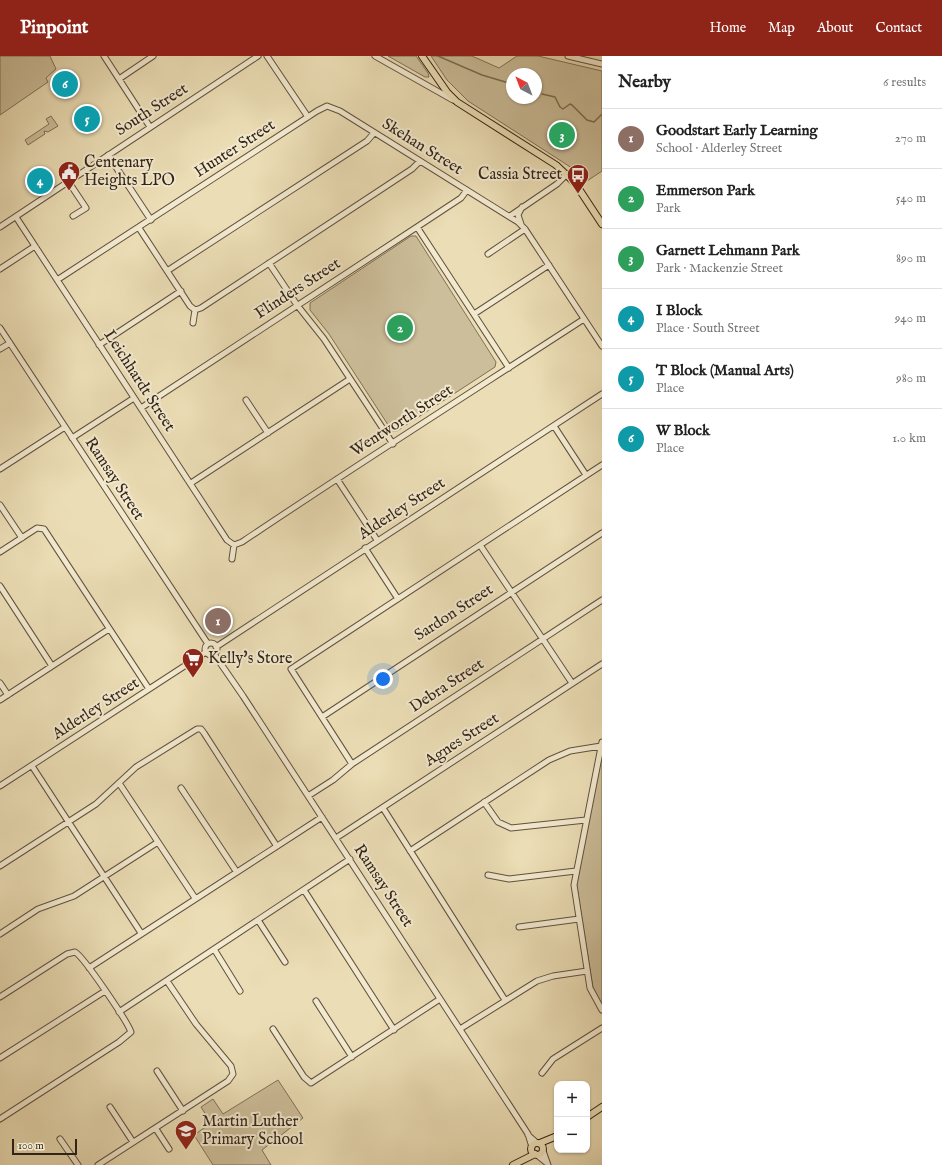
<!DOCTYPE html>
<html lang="en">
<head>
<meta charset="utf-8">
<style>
  body { margin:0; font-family:"IM FELL English",serif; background:#f6f6f6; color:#222 }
  .controls { position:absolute; right:12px; bottom:12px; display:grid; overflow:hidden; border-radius:8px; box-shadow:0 1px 3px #0004 }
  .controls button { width:36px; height:36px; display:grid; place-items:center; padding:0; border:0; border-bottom:1px solid #e0e0e0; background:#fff; color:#222; font:20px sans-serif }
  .compass { position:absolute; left:506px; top:12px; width:36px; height:36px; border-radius:50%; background:#fff; box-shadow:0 1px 3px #0004; rotate:318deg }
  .scale { position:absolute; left:12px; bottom:10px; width:65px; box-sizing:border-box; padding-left:4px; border:2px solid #322417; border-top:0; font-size:11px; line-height:14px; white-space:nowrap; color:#322417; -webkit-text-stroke:3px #f2e9cf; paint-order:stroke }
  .you { position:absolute; left:383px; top:623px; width:14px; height:14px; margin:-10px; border:3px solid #fff; border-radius:50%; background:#1a73e8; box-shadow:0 0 0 6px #1a73e833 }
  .badge { display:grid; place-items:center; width:26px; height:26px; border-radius:50%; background:#8f2418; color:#fff; font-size:13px; font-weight:700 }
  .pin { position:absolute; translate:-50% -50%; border:2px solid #fff; box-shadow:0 1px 4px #0006 }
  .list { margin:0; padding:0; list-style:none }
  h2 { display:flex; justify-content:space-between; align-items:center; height:52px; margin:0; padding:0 16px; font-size:17px }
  h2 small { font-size:13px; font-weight:400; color:#767676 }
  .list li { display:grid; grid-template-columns:26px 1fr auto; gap:12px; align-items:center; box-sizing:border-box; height:60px; padding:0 16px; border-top:1px solid #e0e0e0 }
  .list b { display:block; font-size:15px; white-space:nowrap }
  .list p { margin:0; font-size:13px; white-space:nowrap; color:#767676 }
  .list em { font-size:13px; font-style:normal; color:#767676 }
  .map { position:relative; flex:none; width:602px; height:1109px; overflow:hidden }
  header { display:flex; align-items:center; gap:24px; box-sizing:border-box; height:56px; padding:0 20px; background:#8f2418; color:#fff }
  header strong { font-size:19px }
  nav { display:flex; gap:22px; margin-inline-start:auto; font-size:14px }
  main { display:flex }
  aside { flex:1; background:#fff }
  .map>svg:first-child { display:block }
</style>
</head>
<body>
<header>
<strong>Pinpoint</strong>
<nav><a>Home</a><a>Map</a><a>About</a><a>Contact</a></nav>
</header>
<main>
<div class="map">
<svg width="602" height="1109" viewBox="0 0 602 1109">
  <rect width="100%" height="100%" fill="#ebddb5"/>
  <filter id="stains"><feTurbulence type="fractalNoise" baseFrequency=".005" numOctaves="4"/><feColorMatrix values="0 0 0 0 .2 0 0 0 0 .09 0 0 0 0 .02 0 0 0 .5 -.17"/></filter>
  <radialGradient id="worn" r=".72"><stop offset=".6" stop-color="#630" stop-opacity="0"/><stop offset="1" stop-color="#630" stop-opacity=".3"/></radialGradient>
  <path fill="#ccbe9a" stroke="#7f7158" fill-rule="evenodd" d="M 0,0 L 50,0 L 56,13 L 46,22 L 48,26 L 0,59 Z
    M 388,0 L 416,0 L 428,17 L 429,21 L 425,21 Z
    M 431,0 L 472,0 L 499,12 L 517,0 L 538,0 L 602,15 L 602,115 L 584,127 L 575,114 L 468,45 L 447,24 ZM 512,18 L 536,18 L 536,42 L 512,42 Z
    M 51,60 L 58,70 L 48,76 L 44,75 L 45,78 L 28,89 L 25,84 L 49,68 L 46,63 Z
    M 411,180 L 416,180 L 496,306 L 495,311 L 397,375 L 392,375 L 329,278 L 310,254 L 310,247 Z
    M 602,695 L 602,949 L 593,932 L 576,825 Z
    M 278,1024 L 303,1062 L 262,1094 L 271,1109 L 213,1109 L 194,1079 L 211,1067 L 201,1051 L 213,1043 L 223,1058 Z"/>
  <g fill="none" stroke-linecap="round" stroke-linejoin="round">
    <path stroke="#7b6d55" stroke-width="1.5" d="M 438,0 L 482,19 L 512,28
      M 542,38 L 555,41 L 560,51 L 563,53 L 570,48 L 572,49 L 587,64 L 594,66 L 602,58"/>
    <g stroke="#60523e" stroke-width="7">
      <path id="minor" d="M 104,0 L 150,71
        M 267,0 L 308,61
        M 375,0 L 453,44
        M 568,0 L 602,8
        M 119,23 L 153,0
        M 108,99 L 151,164
        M 68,125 L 86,152 L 73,160
        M 510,160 L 557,128 L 567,118
        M 16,161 L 227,484 L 234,489 L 232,503
        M 521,168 L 518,159 L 522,151
        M 0,171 L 258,0
        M 417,171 L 509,312
        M 139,172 L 190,250 L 195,254
        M 488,198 L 525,173
        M 269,207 L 297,249 L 324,283 L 393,388
        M 0,213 L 35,190
        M 167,215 L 367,85 L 374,77
        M 57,224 L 317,55 L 327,50 L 340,55 L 518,166 L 525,173 L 602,290
        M 195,254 L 201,252 L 412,113 L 420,105
        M 474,258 L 549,209
        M 193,267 L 195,254
        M 0,272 L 208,588
        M 99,289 L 181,235
        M 0,293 L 10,287
        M 246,344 L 268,377
        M 141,352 L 417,171 L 461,142 L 467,134
        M 554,370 L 586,419
        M 72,382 L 134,342
        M 0,413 L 65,371
        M 337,423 L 377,484
        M 191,427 L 350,323
        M 0,449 L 22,482
        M 234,489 L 242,486 C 355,410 470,337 584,263
        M 480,489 L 572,627
        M 365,492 L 398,543
        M 0,496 L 37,472 L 44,473 L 149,633
        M 0,530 L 52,610
        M205 593a6 6 0 1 1 12 0a6 6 0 1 1-12 0Z
        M 216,591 L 602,338
        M 214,598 L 243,640 L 528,1078 L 532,1091
        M 0,627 L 8,639
        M 0,644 L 109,573
        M 322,661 L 602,477
        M 602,686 L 574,829 L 590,932 L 602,954
        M 352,708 L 291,613 L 602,409
        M 32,710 L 141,877
        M 119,727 L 195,842
        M 0,730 L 206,596
        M 181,732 L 236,815
        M 308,740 L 333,724 L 352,708 L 602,544
        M 484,746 L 498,766 L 511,772 L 586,764
        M 383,752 L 505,944
        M 336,782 L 602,608
        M 410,795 L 549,704 L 570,695 L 601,690
        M 0,810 L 96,748 L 136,711 L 197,673 L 201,673 L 204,677 L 276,789
        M 488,819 L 509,823 L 576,815
        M 304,834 L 394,974
        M 258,864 L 285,906
        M 519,871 L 579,863
        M 0,878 L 38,853 L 74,840 L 158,786
        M 214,893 L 240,935
        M 89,912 L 322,761
        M 0,941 L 67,898 L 75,896 C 84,901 127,965 131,976 L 119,986 L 0,1063
        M 316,945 L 352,1001
        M 119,956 L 350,803
        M 273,973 L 304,1021 L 311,1027 L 440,943
        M 460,973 L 537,925 L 553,920 L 587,915
        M 0,1002 L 105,935
        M 157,1015 L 183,1055
        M 542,1017 L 553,1003 L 602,972
        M 110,1051 L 133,1086
        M 156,1073 L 169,1093
        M 528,1079 L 537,1087
        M 60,1083 L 78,1109
        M 543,1095 L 548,1109
        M 537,1099 L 547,1107
        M 98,1109 L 228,1025 L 233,1018 L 231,1010 L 196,968 L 167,925"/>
    </g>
    <g stroke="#322417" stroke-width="8">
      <path id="major" d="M 422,0 L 447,36 L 457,46 L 556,109 L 575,127 L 602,168
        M 587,1061 L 602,1051
        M 540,1087 L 557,1080
        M531 1093a6 6 0 1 1 12 0a6 6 0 1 1-12 0Z
        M 513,1109 L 535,1098"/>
    </g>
    <use href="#minor" stroke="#f2e9cf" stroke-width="5"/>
    <use href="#major" stroke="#ebddb5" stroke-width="6"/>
  </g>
  <defs>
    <g id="civic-pin" transform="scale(1.15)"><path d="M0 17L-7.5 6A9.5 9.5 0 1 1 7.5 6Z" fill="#8f2418" stroke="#f2e9cf"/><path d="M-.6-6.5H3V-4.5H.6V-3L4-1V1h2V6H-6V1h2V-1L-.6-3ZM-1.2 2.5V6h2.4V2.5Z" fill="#fff"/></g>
    <g id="bus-pin" transform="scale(1.15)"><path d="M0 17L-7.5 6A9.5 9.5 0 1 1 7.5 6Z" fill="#8f2418" stroke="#f2e9cf"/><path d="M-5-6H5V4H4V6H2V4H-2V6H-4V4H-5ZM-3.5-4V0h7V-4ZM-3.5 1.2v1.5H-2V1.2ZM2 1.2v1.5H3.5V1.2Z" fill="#fff"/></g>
    <g id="supermarket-pin" transform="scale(1.15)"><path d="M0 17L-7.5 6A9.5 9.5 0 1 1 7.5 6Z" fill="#8f2418" stroke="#f2e9cf"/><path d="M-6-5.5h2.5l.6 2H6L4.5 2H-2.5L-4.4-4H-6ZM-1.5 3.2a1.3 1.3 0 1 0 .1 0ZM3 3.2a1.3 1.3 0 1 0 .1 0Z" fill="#fff"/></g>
    <g id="school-pin" transform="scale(1.15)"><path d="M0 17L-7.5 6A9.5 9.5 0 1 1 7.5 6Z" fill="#8f2418" stroke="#f2e9cf"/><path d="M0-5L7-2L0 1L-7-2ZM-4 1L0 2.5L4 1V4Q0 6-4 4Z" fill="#fff"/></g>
  </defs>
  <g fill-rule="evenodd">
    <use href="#civic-pin" x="69" y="116"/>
    <use href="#bus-pin" x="578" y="119"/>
    <use href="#supermarket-pin" x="193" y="603"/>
    <use href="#school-pin" x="186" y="1075"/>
  </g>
  <g text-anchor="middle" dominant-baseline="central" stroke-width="4" stroke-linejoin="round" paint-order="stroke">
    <g font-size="16" fill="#322417" stroke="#f2e9cf">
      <text transform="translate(152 54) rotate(-33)">South Street</text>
      <text transform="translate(422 91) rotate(32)">Skehan Street</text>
      <text transform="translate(235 93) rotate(-33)">Hunter Street</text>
      <text transform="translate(298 233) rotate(-33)">Flinders Street</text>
      <text transform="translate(139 325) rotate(57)">Leichhardt Street</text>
      <text transform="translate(402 365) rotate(-33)">Wentworth Street</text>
      <text transform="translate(114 423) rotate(57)">Ramsay Street</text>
      <text transform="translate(402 453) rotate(-33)">Alderley Street</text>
      <text transform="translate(454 557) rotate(-33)">Sardon Street</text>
      <text transform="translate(447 630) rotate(-33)">Debra Street</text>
      <text transform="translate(96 653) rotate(-33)">Alderley Street</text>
      <text transform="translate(462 684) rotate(-33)">Agnes Street</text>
      <text transform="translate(383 830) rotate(57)">Ramsay Street</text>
    </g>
    <g font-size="16" fill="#322417" stroke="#f2e9cf" text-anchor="start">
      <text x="84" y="107">Centenary<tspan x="84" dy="18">Heights LPO</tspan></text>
      <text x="562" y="119" text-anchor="end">Cassia Street</text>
      <text x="208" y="603">Kelly's Store</text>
      <text x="202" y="1066">Martin Luther<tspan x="202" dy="18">Primary School</tspan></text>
    </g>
  </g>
  <rect width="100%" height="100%" filter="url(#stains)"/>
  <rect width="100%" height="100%" fill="url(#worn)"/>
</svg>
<div class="controls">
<button>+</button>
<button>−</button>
</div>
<svg class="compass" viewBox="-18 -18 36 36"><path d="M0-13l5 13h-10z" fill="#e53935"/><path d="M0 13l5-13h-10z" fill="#767676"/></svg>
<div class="scale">100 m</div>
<div class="you"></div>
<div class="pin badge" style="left:218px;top:565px;background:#8d6e63">1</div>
<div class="pin badge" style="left:400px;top:272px;background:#2e9e5b">2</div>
<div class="pin badge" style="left:562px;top:79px;background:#2e9e5b">3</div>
<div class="pin badge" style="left:40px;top:125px;background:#0f9aa8">4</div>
<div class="pin badge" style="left:87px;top:63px;background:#0f9aa8">5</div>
<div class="pin badge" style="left:65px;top:28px;background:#0f9aa8">6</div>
</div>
<aside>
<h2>Nearby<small>6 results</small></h2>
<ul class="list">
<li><span class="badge" style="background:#8d6e63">1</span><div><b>Goodstart Early Learning</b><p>School · Alderley Street</p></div><em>270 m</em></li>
<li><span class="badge" style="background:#2e9e5b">2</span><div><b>Emmerson Park</b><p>Park</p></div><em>540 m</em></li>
<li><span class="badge" style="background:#2e9e5b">3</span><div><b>Garnett Lehmann Park</b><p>Park · Mackenzie Street</p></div><em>890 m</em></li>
<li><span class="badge" style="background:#0f9aa8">4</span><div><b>I Block</b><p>Place · South Street</p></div><em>940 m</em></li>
<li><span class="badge" style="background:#0f9aa8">5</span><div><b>T Block (Manual Arts)</b><p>Place</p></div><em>980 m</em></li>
<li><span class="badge" style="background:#0f9aa8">6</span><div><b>W Block</b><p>Place</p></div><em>1.0 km</em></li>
</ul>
</aside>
</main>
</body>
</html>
